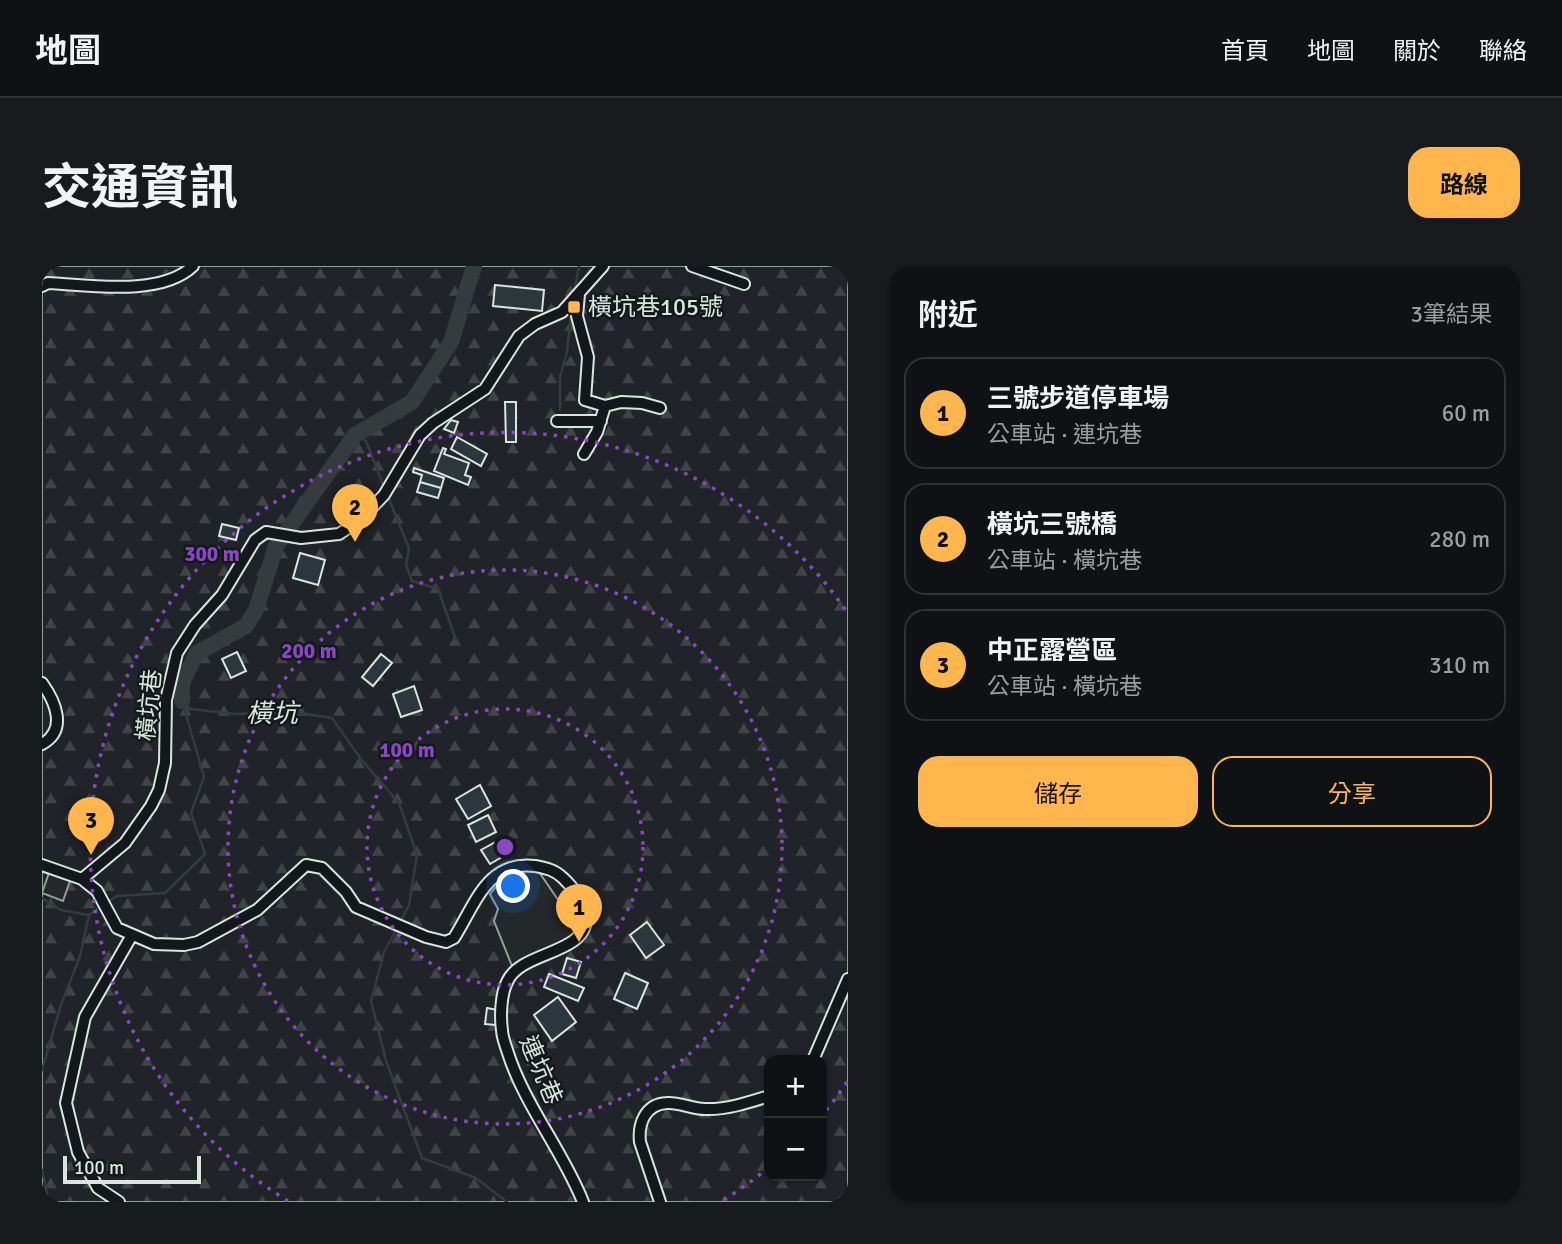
<!DOCTYPE html>
<html lang="zh-TW">
<head>
<meta charset="utf-8">
<style>
  body { margin:0; font-family:Signika,"Noto Sans TC",sans-serif; background:#181b1e; color:#f1f3f6 }
  .controls { position:absolute; right:21px; bottom:21px; display:grid; overflow:hidden; border-radius:14px; box-shadow:0 2px 5px #0004 }
  .controls button { width:63px; height:63px; display:grid; place-items:center; padding:0; border:0; border-bottom:2px solid #2f3234; background:#0f1215; color:#f1f3f6; font:35px sans-serif }
  .scale { position:absolute; left:21px; bottom:18px; width:138px; box-sizing:border-box; padding-left:7px; border:4px solid #d8e6dc; border-top:0; font-size:19px; line-height:24px; white-space:nowrap; color:#d8e6dc; -webkit-text-stroke:5px #14181c; paint-order:stroke }
  .you { position:absolute; left:472px; top:621px; width:24px; height:24px; margin:-18px; border:5px solid #fff; border-radius:50%; background:#1a73e8; box-shadow:0 0 0 10px #1a73e833 }
  .badge { display:grid; place-items:center; width:46px; height:46px; border-radius:50%; background:#ffb74d; color:#111; font-size:23px; font-weight:700 }
  .pin { position:absolute; translate:-50% -58px; filter:drop-shadow(0 2px 4px #0008) }
  .pin::after { content:''; position:absolute; top:37px; width:24px; height:21px; background:inherit; clip-path:polygon(0 0,100% 0,50% 100%) }
  .list { margin:0; padding:0; list-style:none }
  h2 { display:flex; justify-content:space-between; align-items:center; height:91px; margin:0; padding:0 28px; font-size:30px }
  h2 small { font-size:23px; font-weight:400; color:#9b9ea0 }
  .list li { display:grid; grid-template-columns:46px 1fr auto; gap:21px; align-items:center; box-sizing:border-box; height:112px; margin:0 14px 14px; padding:0 14px; border:2px solid #2f3234; border-radius:21px }
  .list b { display:block; font-size:26px; white-space:nowrap }
  .list p { margin:0; font-size:23px; white-space:nowrap; color:#9b9ea0 }
  .list em { font-size:23px; font-style:normal; color:#9b9ea0 }
  .actions { display:flex; gap:14px; padding:21px 28px }
  .actions a { flex:1; padding:16px 0; border:2px solid #ffb74d; border-radius:21px; text-align:center; font-size:24px; color:#ffb74d }
  .actions .main { background:#ffb74d; color:#111 }
  .map { position:relative; flex:none; width:806px; height:936px; overflow:hidden; border-radius:21px }
  header { display:flex; align-items:center; gap:42px; box-sizing:border-box; height:98px; padding:0 35px; background:#0f1215; border-bottom:2px solid #2f3234 }
  header strong { font-size:33px }
  nav { display:flex; gap:38px; margin-inline-start:auto; font-size:24px }
  .intro { display:flex; align-items:center; justify-content:space-between; box-sizing:border-box; height:168px; padding:0 42px }
  h1 { margin:0; font-size:49px }
  .button { padding:18px 32px; border-radius:21px; background:#ffb74d; color:#111; font-size:24px; font-weight:700 }
  main { display:flex; gap:42px; padding:0 42px }
  aside { flex:1; background:#0f1215; border-radius:21px; box-shadow:0 2px 5px #0004 }
  .map>svg:first-child { display:block }
</style>
</head>
<body>
<header>
<strong>地圖</strong>
<nav><a>首頁</a><a>地圖</a><a>關於</a><a>聯絡</a></nav>
</header>
<div class="intro"><h1>交通資訊</h1><a class="button">路線</a></div>
<main>
<div class="map">
<svg width="806" height="936" viewBox="0 0 806 936">
  <defs>
    <pattern id="forest-firs" width="22" height="20" patternUnits="userSpaceOnUse" patternTransform="scale(1.75)"><rect width="22" height="20" fill="#202428"/><path d="M5 1l3.5 6h-7zM16 11l3.5 6h-7z" fill="#404447"/></pattern>
  </defs>
  <rect width="100%" height="100%" fill="#14181c"/>
  <path fill="url(#forest-firs)" stroke="#939e99" stroke-width="2" fill-rule="evenodd" d="M 0,0 L 806,0 L 806,936 L 0,936 ZM 727,794 L 780,794 L 780,910 L 727,910 Z"/>
  <path fill="#24282b" stroke="#939e99" stroke-width="2" d="M 8,604 L 29,612 L 21,635 L 0,627 Z
    M 480,605 L 497,606 L 536,663 L 529,673 L 470,700 L 452,655 L 456,643 L 448,628 L 463,610 Z"/>
  <g fill="none" stroke-linecap="round" stroke-linejoin="round">
    <path stroke="#363b3e" stroke-width="2.5" d="M 532,27 L 537,0
      M 518,144 L 518,111 L 525,86 L 530,40
      M 313,169 L 324,175 L 342,221
      M 346,231 L 367,282 L 364,299 L 370,315 L 396,323 L 414,374
      M 140,435 L 148,443 L 194,448 L 251,446 L 290,452 L 319,493 L 357,537 L 375,589 L 367,639 L 358,656
      M 0,632 L 19,644 L 46,649
      M 66,636 L 75,630 L 123,627 L 163,588 L 149,547 L 162,511 L 141,438
      M 355,662 L 342,686 L 329,735 L 344,795 L 380,892 L 434,912 L 465,936
      M 0,804 L 19,739 L 38,690 L 47,649 L 60,640
      M 0,904 L 7,936"/>
    <path stroke="#363b3e" stroke-width="16" d="M 140,435 L 140,417 L 155,387 L 204,360 L 214,344 L 234,280 L 313,169 L 370,136 L 409,76 L 432,0"/>
  </g>
  <path fill="#2c363c" stroke="#d8e6dc" stroke-width="2" d="M 453,19 L 502,24 L 500,45 L 451,40 Z
    M 463,136 L 474,136 L 474,176 L 464,176 Z
    M 409,154 L 416,156 L 412,167 L 402,163 Z
    M 415,171 L 445,188 L 439,200 L 409,183 Z
    M 401,182 L 404,183 L 402,188 L 427,197 L 423,209 L 429,211 L 426,219 L 392,205 Z
    M 372,202 L 402,212 L 399,222 L 378,216 L 380,209 L 371,206 Z
    M 378,216 L 399,222 L 396,232 L 375,226 Z
    M 180,258 L 197,262 L 194,274 L 177,270 Z
    M 258,287 L 283,294 L 276,319 L 251,312 Z
    M 195,386 L 204,405 L 189,412 L 180,393 Z
    M 339,388 L 350,397 L 331,420 L 320,411 Z
    M 372,420 L 380,444 L 359,451 L 351,428 Z
    M 438,519 L 449,540 L 426,553 L 414,533 Z
    M 446,549 L 454,566 L 434,576 L 426,559 Z
    M 457,574 L 465,588 L 448,598 L 439,584 Z
    M 605,656 L 622,679 L 604,692 L 588,669 Z
    M 525,692 L 539,696 L 534,712 L 520,708 Z
    M 583,707 L 606,717 L 595,743 L 572,733 Z
    M 507,708 L 542,722 L 536,735 L 502,721 Z
    M 516,731 L 534,756 L 510,775 L 492,749 Z
    M 445,742 L 456,744 L 454,759 L 443,758 Z"/>
  <g fill="none" stroke-linecap="round" stroke-linejoin="round">
    <g stroke="#d8e6dc" stroke-width="14">
      <path id="minor" d="M 650,0 L 702,18
        M 0,20 L 6,17 C 47,19 119,31 151,0
        M 537,28 L 535,50 L 546,91 L 543,134 L 563,140 L 579,136 L 600,137 L 618,142
        M 515,155 L 559,155
        M 542,188 L 555,166 L 563,140
        M 0,417 C 13,435 26,464 0,478
        M 0,599 L 40,613 L 55,625 L 75,662 L 112,678 L 142,679 L 156,676 L 215,644 L 264,599 L 280,602 L 304,626 L 314,641 L 384,671 L 404,676 L 412,672 C 433,639 445,594 493,600 C 504,602 513,604 521,612 C 532,622 544,639 544,653 C 543,689 478,685 465,716 C 459,728 458,750 460,764 C 460,770 463,778 465,784 C 482,839 520,883 541,936
        M 40,613 L 83,577 L 109,540 L 117,524 L 123,497 L 124,434 L 135,387 L 153,359 L 180,329 L 213,274 L 224,266 L 259,272 L 297,268 L 317,255 L 342,229 L 378,169 L 391,157 L 443,123 L 477,70 L 493,58 L 520,46 L 561,0
        M 771,794 L 806,713
        M 77,936 L 56,922 L 36,886 L 24,837 L 43,751 L 90,669
        M 618,936 L 598,876 C 596,858 603,838 625,837 C 637,836 650,843 663,843 C 684,844 708,836 727,830"/>
    </g>
    <use href="#minor" stroke="#14181c" stroke-width="10"/>
  </g>
  <g fill="none" stroke="#8948c3" stroke-width="3.5" stroke-dasharray="3.5 7">
    <circle cx="463" cy="581" r="138"/>
    <circle cx="463" cy="581" r="277"/>
    <path d="M805 816A415 415 0 0 1 781 848M727 901A415 415 0 0 1 680 935M246 935A415 415 0 1 1 805 346"/>
  </g>
  <rect fill="#ffb74d" stroke="#14181c" stroke-width="2.5" x="525" y="34" width="14" height="14" rx="3.5"/>
  <g text-anchor="middle" dominant-baseline="central" stroke-width="5" stroke-linejoin="round" paint-order="stroke">
    <g font-size="24" fill="#d8e6dc" stroke="#14181c" text-anchor="start">
      <text x="546" y="41">橫坑巷105號</text>
    </g>
    <g font-size="24" fill="#d8e6dc" stroke="#14181c">
      <text transform="translate(107 439) rotate(-84)">橫坑巷</text>
      <text transform="translate(499 804) rotate(67)">連坑巷</text>
    </g>
    <g font-size="26" font-style="italic" fill="#d8e6dc" stroke="#14181c">
      <text x="230" y="448">橫坑</text>
    </g>
  </g>
  <circle cx="463" cy="581" r="10" fill="#8948c3" stroke="#14181c" stroke-width="3.5"/>
  <g font-size="21" text-anchor="middle" font-weight="bold" fill="#8948c3" stroke="#14181c" stroke-width="5" stroke-linejoin="round" paint-order="stroke">
    <text x="170" y="295">300 m</text>
    <text x="267" y="392">200 m</text>
    <text x="365" y="491">100 m</text>
  </g>
</svg>
<div class="controls">
<button>+</button>
<button>−</button>
</div>
<div class="scale">100 m</div>
<div class="you"></div>
<div class="pin badge" style="left:537px;top:676px">1</div>
<div class="pin badge" style="left:313px;top:276px">2</div>
<div class="pin badge" style="left:49px;top:589px">3</div>
</div>
<aside>
<h2>附近<small>3筆結果</small></h2>
<ul class="list">
<li><span class="badge">1</span><div><b>三號步道停車場</b><p>公車站 · 連坑巷</p></div><em>60 m</em></li>
<li><span class="badge">2</span><div><b>橫坑三號橋</b><p>公車站 · 橫坑巷</p></div><em>280 m</em></li>
<li><span class="badge">3</span><div><b>中正露營區</b><p>公車站 · 橫坑巷</p></div><em>310 m</em></li>
</ul>
<div class="actions"><a class="main">儲存</a><a>分享</a></div>
</aside>
</main>
</body>
</html>
